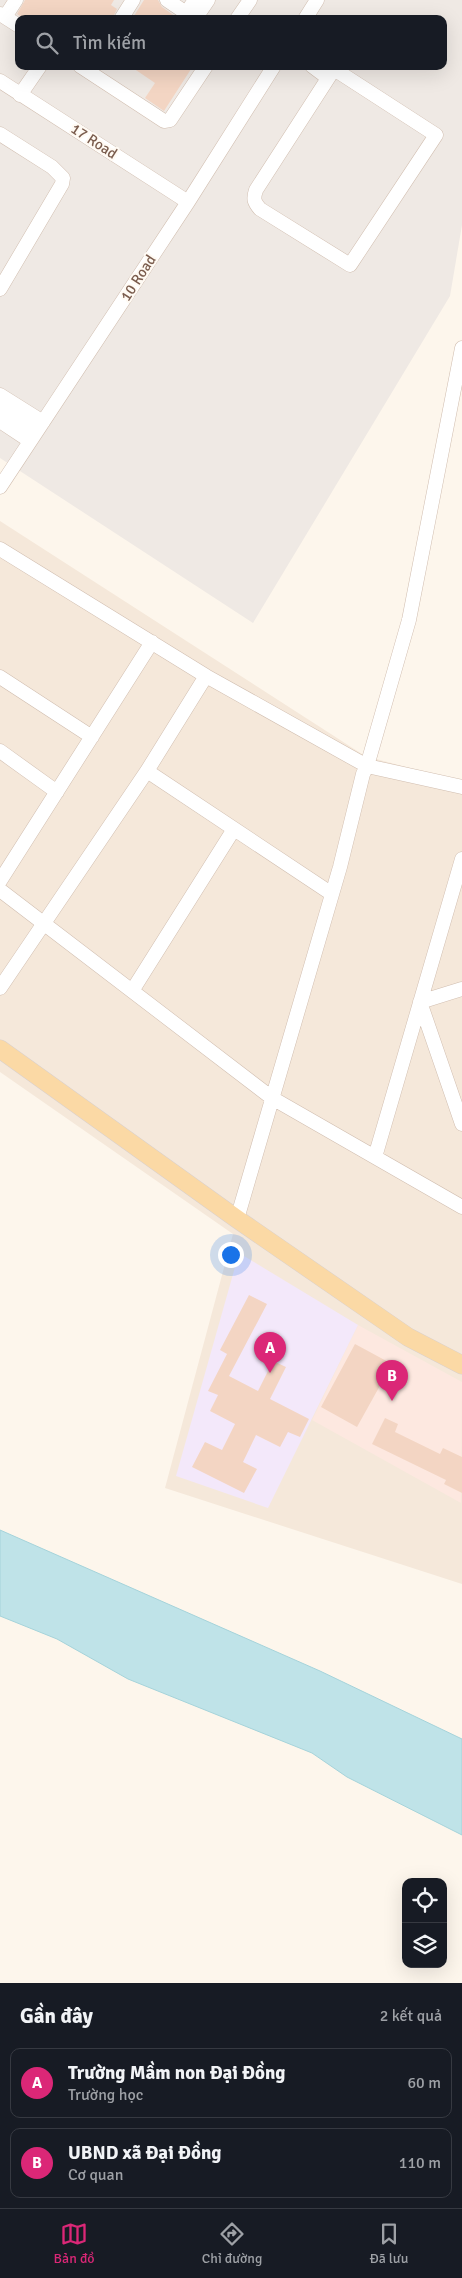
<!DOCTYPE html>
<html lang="vi">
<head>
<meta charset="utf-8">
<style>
  body { margin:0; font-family:Signika,sans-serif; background:#242831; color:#f1f3f6 }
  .controls { position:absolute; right:15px; bottom:15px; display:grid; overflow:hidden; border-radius:10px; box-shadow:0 5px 20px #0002 }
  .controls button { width:45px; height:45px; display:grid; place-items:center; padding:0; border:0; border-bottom:1px solid #363941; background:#171b24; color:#f1f3f6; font:25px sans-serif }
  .you { position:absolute; left:230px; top:1254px; width:18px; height:18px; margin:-12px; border:4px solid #fff; border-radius:50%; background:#1a73e8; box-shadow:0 0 0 8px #1a73e833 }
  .badge { display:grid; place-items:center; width:32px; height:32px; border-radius:50%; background:#db2777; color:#fff; font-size:16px; font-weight:700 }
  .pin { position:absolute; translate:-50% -41px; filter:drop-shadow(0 1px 2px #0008) }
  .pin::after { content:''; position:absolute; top:26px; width:18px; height:15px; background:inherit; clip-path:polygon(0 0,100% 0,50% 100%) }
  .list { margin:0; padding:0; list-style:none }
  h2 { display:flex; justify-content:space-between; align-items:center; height:65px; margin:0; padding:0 20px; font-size:21px }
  h2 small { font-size:16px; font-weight:400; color:#9ea1a6 }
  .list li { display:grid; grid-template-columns:32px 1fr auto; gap:15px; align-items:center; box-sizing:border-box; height:70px; margin:0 10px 10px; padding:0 10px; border:1px solid #363941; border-radius:10px }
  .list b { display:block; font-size:19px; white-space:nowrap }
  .list p { margin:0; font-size:16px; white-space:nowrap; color:#9ea1a6 }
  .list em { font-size:16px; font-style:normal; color:#9ea1a6 }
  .icon { flex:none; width:28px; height:28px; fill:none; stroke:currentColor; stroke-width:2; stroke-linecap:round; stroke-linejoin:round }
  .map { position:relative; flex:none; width:462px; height:1983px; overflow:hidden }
  .search { position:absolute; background:#171b24; box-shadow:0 5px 20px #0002; left:15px; right:15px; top:15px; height:55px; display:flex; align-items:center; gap:12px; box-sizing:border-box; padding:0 18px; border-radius:10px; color:#9ea1a6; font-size:19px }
  .sheet { height:225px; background:#171b24 }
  nav { display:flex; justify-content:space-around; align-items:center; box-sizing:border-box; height:70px; border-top:1px solid #363941; background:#171b24; font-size:14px; color:#9ea1a6 }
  nav a { display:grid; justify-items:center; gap:2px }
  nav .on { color:#db2777 }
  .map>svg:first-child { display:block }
</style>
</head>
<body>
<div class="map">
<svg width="462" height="1983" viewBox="0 0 462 1983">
  <rect width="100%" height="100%" fill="#fdf6ec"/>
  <path fill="#f5e8da" d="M 0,521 L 365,756 L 462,782 L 462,1584 L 165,1488 L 233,1234 L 0,1072 Z"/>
  <path fill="#fde8e0" d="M 358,1325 L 462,1382 L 461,1503 L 312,1420 Z"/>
  <path fill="#efe9e4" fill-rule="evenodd" d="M 0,0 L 462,0 L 462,225 L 450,296 L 253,623 L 0,458 ZM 19,19 L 443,19 L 443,66 L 19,66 Z"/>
  <path fill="#f3e8fa" d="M 239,1253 L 358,1325 L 268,1508 L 176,1476 Z"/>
  <path fill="#bfe3e8" stroke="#a5d3da" d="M 0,1530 L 320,1671 L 462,1739 L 462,1835 L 347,1777 L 312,1753 L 128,1679 L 57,1639 L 0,1616 Z"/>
  <path fill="#f3d5c3" d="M 25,0 L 114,0 L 111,5 L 117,9 L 112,19 L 24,19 L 17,14 Z
    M 144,0 L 158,0 L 162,7 L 179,19 L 132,19 Z
    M 130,66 L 193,66 L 164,111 L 145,98 L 155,83 Z
    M 249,1295 L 267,1304 L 229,1376 L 258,1391 L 273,1361 L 286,1367 L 270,1399 L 309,1419 L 300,1437 L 288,1432 L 280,1447 L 256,1435 L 243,1462 L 257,1469 L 244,1493 L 192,1467 L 205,1442 L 222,1450 L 235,1424 L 210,1411 L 218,1395 L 208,1391 L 227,1354 L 220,1350 Z
    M 355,1344 L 392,1364 L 357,1427 L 321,1407 Z
    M 385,1418 L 398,1424 L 395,1432 L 440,1454 L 443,1448 L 462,1457 L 462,1493 L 444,1484 L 446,1480 L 372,1444 Z"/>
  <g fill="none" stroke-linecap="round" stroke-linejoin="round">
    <g stroke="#d1beb0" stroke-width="15">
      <path id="minor" d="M 167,0 L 195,19 L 208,0
        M 186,13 L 195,0
        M 0,14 L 19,26
        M 5,17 L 16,0
        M 121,19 L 133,0
        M 237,19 L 250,0
        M 305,19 L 317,0
        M 80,66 L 164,121 L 170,120 L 206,66
        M 312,66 L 328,78
        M 334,69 L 436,135 L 350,265 L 260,209 C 254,202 253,199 256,190 Z
        M 0,81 L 188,202
        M 20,95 L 40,66
        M 0,134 L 52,167 L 63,178 L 62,184 L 0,289
        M 462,348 L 409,620 L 367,766 L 462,787
        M 0,395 L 43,422
        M 0,408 L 36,432
        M 0,421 L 30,441
        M 0,487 L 188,202 L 274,66
        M 0,549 L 206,676 L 367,766 L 363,774 L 340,867 L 237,1219
        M 0,677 L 92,737
        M 0,751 L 57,792
        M 147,771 L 332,894
        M 0,881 L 152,642
        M 0,890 L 272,1098 L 462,1207
        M 0,988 L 147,771 L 206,676
        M 462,989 L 420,1002 L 462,1124
        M 132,991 L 234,829
        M 375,1157 L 462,859"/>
    </g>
    <g stroke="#dad1cd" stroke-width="19">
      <path id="major" d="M 0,1049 L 237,1219 L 408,1337 L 462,1365"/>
    </g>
    <use href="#minor" stroke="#fff" stroke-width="14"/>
    <use href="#major" stroke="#fbd9a5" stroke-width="18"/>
  </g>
  <g text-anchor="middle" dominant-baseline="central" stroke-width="4" stroke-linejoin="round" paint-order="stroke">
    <g font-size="15" fill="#7a5c4d" stroke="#fffaf3">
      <text transform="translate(94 141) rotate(33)">17 Road</text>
      <text transform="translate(138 278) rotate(-57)">10 Road</text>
    </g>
  </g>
</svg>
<div class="controls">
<button><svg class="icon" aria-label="locate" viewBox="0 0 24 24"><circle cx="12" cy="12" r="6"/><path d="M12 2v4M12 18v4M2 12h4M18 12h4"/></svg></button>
<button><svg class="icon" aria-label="layers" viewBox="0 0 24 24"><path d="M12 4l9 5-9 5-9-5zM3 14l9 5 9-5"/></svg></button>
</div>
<div class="you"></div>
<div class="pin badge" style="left:270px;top:1373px">A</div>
<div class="pin badge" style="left:392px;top:1401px">B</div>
<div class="search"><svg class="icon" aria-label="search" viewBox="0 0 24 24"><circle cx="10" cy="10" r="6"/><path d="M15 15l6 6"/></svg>Tìm kiếm</div>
</div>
<section class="sheet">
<h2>Gần đây<small>2 kết quả</small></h2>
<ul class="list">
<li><span class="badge">A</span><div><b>Trường Mầm non Đại Đồng</b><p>Trường học</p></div><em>60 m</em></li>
<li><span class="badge">B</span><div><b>UBND xã Đại Đồng</b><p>Cơ quan</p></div><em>110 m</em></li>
</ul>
</section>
<nav>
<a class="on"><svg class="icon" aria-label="map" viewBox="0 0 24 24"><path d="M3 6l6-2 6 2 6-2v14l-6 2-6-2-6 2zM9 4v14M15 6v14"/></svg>Bản đồ</a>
<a><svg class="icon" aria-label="directions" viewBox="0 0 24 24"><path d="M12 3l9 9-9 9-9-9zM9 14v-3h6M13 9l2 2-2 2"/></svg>Chỉ đường</a>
<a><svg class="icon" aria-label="saved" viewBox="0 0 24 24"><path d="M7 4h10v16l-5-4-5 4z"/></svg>Đã lưu</a>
</nav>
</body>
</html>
